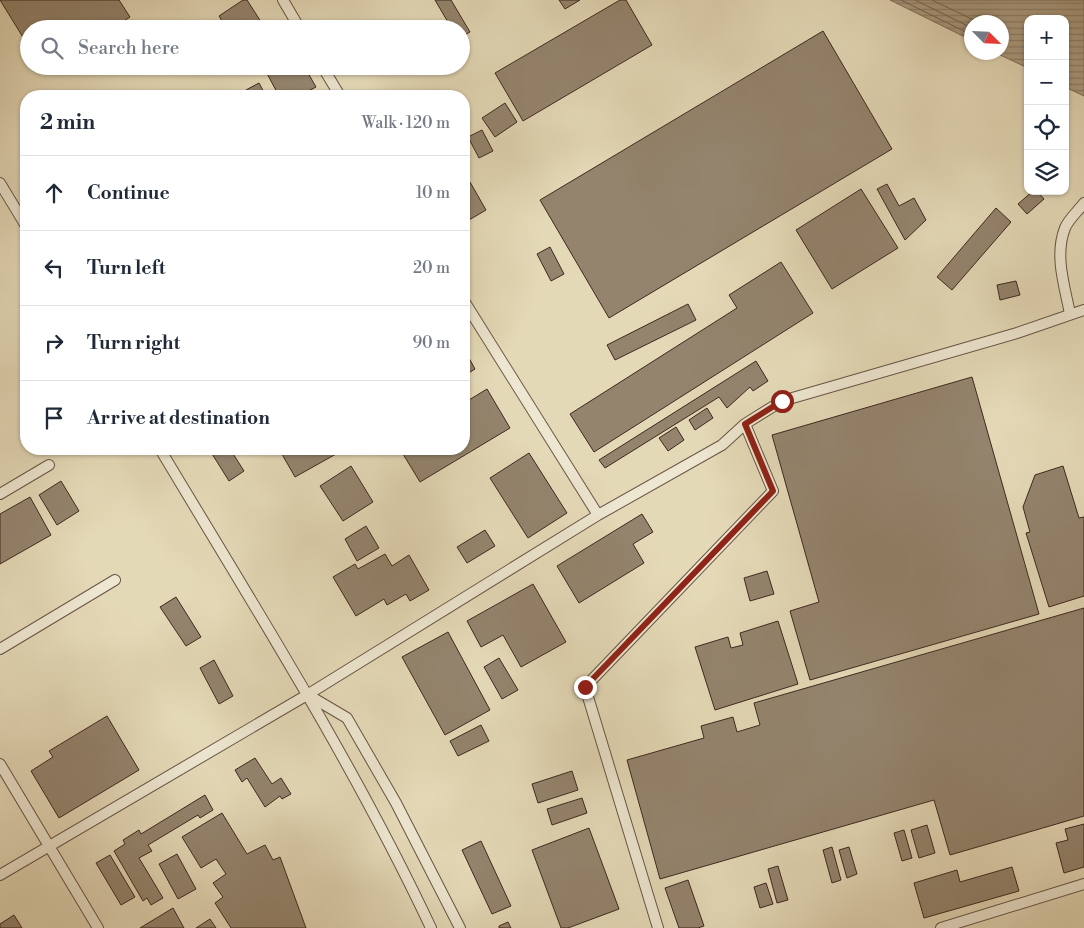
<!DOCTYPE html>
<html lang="en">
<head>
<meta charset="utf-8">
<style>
  body { margin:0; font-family:"Libre Bodoni",serif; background:#f2f2f3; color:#1f2937 }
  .controls { position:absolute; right:15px; top:15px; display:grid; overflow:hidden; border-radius:10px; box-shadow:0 1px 4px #0004 }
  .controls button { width:45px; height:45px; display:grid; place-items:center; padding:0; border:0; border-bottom:1px solid #e0e1e3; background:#fff; color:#1f2937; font:25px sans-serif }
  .compass { position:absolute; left:964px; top:15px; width:45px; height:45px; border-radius:50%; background:#fff; box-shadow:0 1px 4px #0004; rotate:114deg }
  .stop { position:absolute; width:15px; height:15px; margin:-11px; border:4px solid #8f2418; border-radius:50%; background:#fff }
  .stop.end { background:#8f2418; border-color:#fff; box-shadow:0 1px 5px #0008 }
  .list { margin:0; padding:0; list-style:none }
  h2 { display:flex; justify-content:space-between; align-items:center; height:65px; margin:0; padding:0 20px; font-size:21px }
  h2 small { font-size:16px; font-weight:400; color:#747a83 }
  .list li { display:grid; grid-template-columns:32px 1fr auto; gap:15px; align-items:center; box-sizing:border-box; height:75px; padding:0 20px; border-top:1px solid #e0e1e3 }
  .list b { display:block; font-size:19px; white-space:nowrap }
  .list em { font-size:16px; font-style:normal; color:#747a83 }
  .icon { flex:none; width:28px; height:28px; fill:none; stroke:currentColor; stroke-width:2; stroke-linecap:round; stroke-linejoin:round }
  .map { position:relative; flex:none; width:1084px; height:928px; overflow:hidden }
  .search { position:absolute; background:#fff; box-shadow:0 1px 4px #0004; left:20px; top:20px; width:450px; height:55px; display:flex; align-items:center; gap:12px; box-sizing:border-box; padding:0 18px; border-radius:28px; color:#747a83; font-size:19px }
  .panel { position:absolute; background:#fff; box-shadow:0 1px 4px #0004; left:20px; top:90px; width:450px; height:365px; border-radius:20px }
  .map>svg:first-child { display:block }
</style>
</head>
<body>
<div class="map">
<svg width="1084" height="928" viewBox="0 0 1084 928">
  <defs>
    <pattern id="water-rules" width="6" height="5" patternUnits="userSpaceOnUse" patternTransform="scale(1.25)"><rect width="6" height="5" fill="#ac9d83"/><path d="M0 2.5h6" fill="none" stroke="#8d806b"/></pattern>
  </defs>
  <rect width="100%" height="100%" fill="#e4d9b7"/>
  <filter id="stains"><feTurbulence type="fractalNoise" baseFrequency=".004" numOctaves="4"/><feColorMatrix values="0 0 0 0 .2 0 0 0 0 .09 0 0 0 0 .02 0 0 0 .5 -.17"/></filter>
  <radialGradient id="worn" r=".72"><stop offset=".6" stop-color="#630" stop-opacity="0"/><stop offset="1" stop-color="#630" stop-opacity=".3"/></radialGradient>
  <path fill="url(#water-rules)" stroke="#806e5b" d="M 890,0 L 1084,0 L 1084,96 L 1065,87 L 1065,19 L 1028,19 L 1028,68 L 996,53 L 1002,52 L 1002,22 L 972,22 L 971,40 Z"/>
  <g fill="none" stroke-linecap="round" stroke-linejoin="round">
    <path stroke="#756251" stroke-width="1" d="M 901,0 L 972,35
      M 915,0 L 972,28
      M 932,0 L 978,22"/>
  </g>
  <path fill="#94846e" stroke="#3e281f" d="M 0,0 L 119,0 L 130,17 L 111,29 L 29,29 L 29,47 Z
    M 243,0 L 247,0 L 265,28 L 227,29 L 219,16 Z
    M 435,0 L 451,0 L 470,32 L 461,37 L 461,29 L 452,29 Z
    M 559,0 L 580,0 L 565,9 Z
    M 620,0 L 626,0 L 652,45 L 523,121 L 495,73 Z
    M 823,31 L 892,149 L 609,318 L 540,200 Z
    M 209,66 L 227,66 L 215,74 Z
    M 263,66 L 304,66 L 316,87 L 299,96 L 279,96 Z
    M 259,83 L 266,96 L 250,96 L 246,90 Z
    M 505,103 L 517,122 L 495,137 L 482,118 Z
    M 482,130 L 493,151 L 479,158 L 468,137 Z
    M 470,182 L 486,210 L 464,223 L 464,186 Z
    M 887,184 L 899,206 L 914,198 L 926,220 L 905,240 L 877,189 Z
    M 861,189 L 898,248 L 832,289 L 796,230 Z
    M 1033,191 L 1037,191 L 1044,199 L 1027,214 L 1018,204 Z
    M 996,208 L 1011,222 L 952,290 L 937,277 Z
    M 550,247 L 564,274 L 551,281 L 537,254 Z
    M 781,262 L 813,313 L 594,452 L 570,414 L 737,308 L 729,295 Z
    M 1016,281 L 1020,295 L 1000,300 L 997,285 Z
    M 688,304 L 696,320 L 615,360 L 607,345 Z
    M 464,349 L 475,369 L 464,376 Z
    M 756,361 L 768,381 L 753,391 L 750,387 L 727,408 L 719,397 L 605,468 L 599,460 Z
    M 972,377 L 1039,614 L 810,680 L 790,611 L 819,602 L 772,435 Z
    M 487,389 L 510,428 L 420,482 L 400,449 L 464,449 L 464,403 Z
    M 707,408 L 713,418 L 695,430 L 689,420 Z
    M 676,427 L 684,440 L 668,451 L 659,438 Z
    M 209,449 L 230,449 L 244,471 L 229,481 Z
    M 279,449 L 345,449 L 295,477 Z
    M 529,453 L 567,513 L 528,538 L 490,478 Z
    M 351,466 L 373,502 L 343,521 L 320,486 Z
    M 1063,466 L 1079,518 L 1084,517 L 1084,596 L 1049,607 L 1026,533 L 1030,532 L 1023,507 L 1035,475 Z
    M 61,481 L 79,511 L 57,525 L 39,495 Z
    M 30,497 L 51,535 L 0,564 L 0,514 Z
    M 642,514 L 653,532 L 633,544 L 644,563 L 579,603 L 557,566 Z
    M 366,526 L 379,548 L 357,561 L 345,539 Z
    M 485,530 L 495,546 L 467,563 L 457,547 Z
    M 385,554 L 392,566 L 409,555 L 429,590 L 410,601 L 406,594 L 387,605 L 384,599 L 356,616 L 333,577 L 355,564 L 358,569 Z
    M 767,571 L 774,594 L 750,601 L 744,578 Z
    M 533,584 L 566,642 L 521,667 L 503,635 L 481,647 L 467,621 Z
    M 176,597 L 201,637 L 186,646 L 160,607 Z
    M 1084,608 L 1084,816 L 950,855 L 934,800 L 660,879 L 627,760 L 704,738 L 701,726 L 733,717 L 737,732 L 760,725 L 754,703 Z
    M 778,621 L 798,684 L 715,710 L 695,647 L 728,637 L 731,648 L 743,645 L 740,633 Z
    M 448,632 L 490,710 L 445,735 L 402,657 Z
    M 499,658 L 518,690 L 502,699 L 484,667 Z
    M 214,660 L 233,696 L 219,704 L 200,668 Z
    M 107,716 L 139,770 L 59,818 L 31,771 L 53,757 L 49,751 Z
    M 481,725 L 489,741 L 458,756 L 450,741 Z
    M 255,758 L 272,784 L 281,778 L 291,794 L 282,799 L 280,796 L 265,807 L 247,778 L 242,782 L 235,770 Z
    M 572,771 L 578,790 L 538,803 L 532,784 Z
    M 205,795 L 213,810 L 200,818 L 198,815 L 148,845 L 152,851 L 139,858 L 163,898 L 151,905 L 147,898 L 143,901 L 114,851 L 125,844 L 123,840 L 139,830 L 141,834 Z
    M 582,798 L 587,813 L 552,825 L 547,809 Z
    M 222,813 L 247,854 L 265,845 L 273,860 L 280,857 L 306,928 L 231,928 L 215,903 L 223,897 L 213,883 L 226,874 L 216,859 L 201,868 L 182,837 Z
    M 1084,824 L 1084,867 L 1064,873 L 1056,843 L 1068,840 L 1065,829 Z
    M 927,825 L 935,853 L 919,858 L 911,830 Z
    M 589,828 L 619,909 L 568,928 L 561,928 L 532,850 Z
    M 904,830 L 912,858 L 902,861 L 894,833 Z
    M 481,841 L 511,906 L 492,914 L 462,850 Z
    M 832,847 L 841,880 L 832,883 L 823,850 Z
    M 849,847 L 857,874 L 847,878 L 839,850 Z
    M 177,854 L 196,889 L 178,899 L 159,864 Z
    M 110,855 L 135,897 L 121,905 L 96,863 Z
    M 778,866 L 788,900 L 777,903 L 768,869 Z
    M 1012,867 L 1019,891 L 924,918 L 914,883 L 957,870 L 960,882 Z
    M 688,880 L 704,926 L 698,928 L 679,928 L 665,888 Z
    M 766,883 L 773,904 L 760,908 L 754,887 Z
    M 173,908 L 184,928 L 140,928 Z
    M 14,915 L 22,928 L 0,928 L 0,924 Z
    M 210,919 L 216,928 L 196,928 Z
    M 508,922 L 511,928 L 499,928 L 499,926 Z"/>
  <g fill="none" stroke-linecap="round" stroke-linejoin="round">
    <g stroke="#685445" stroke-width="12">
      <path id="lane" d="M 283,0 L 300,29
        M 322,66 L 340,96
        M 0,183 L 26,226
        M 464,301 L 598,515
        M 1070,314 C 1065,287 1054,256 1065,228 C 1068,220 1078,211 1084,203
        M 160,449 C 254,606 353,762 431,928
        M 0,494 L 49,465
        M 0,649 L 115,580
        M 308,695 L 347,718 L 396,803 L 460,928
        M 0,764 L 98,928
        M 0,875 L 307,695 L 598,515 L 722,445 L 745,424 L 782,401 L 1017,333 L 1084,310
        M 658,928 L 585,687 L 773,491 L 745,424
        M 941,928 L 1084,884"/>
    </g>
    <use href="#lane" stroke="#ede6d0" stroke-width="10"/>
  </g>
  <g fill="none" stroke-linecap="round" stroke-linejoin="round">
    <path stroke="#8f2418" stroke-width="6" d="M 585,687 L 773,491 L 745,424 L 782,401"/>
  </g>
  <rect width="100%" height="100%" filter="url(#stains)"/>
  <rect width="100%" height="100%" fill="url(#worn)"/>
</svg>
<div class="controls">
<button>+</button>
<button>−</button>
<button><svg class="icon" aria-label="locate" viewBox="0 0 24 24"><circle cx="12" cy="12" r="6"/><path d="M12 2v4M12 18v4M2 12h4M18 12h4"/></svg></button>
<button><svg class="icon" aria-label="layers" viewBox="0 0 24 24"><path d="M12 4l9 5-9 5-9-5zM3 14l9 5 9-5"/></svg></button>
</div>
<svg class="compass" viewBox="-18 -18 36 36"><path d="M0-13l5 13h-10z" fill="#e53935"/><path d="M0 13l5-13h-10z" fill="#747a83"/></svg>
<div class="stop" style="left:782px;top:401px"></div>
<div class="stop end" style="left:585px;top:687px"></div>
<div class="search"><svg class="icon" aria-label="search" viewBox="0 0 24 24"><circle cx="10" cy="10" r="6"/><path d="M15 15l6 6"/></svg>Search here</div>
<section class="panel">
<h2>2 min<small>Walk · 120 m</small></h2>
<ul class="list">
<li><svg class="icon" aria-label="ahead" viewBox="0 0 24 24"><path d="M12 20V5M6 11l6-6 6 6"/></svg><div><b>Continue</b></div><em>10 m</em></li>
<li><svg class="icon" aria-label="left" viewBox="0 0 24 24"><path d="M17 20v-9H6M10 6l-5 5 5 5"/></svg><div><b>Turn left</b></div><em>20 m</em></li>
<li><svg class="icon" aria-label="right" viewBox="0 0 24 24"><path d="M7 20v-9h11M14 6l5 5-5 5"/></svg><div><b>Turn right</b></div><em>90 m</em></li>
<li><svg class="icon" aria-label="arrive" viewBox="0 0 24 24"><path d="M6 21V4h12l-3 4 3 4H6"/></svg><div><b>Arrive at destination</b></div></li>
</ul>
</section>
</div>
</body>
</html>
